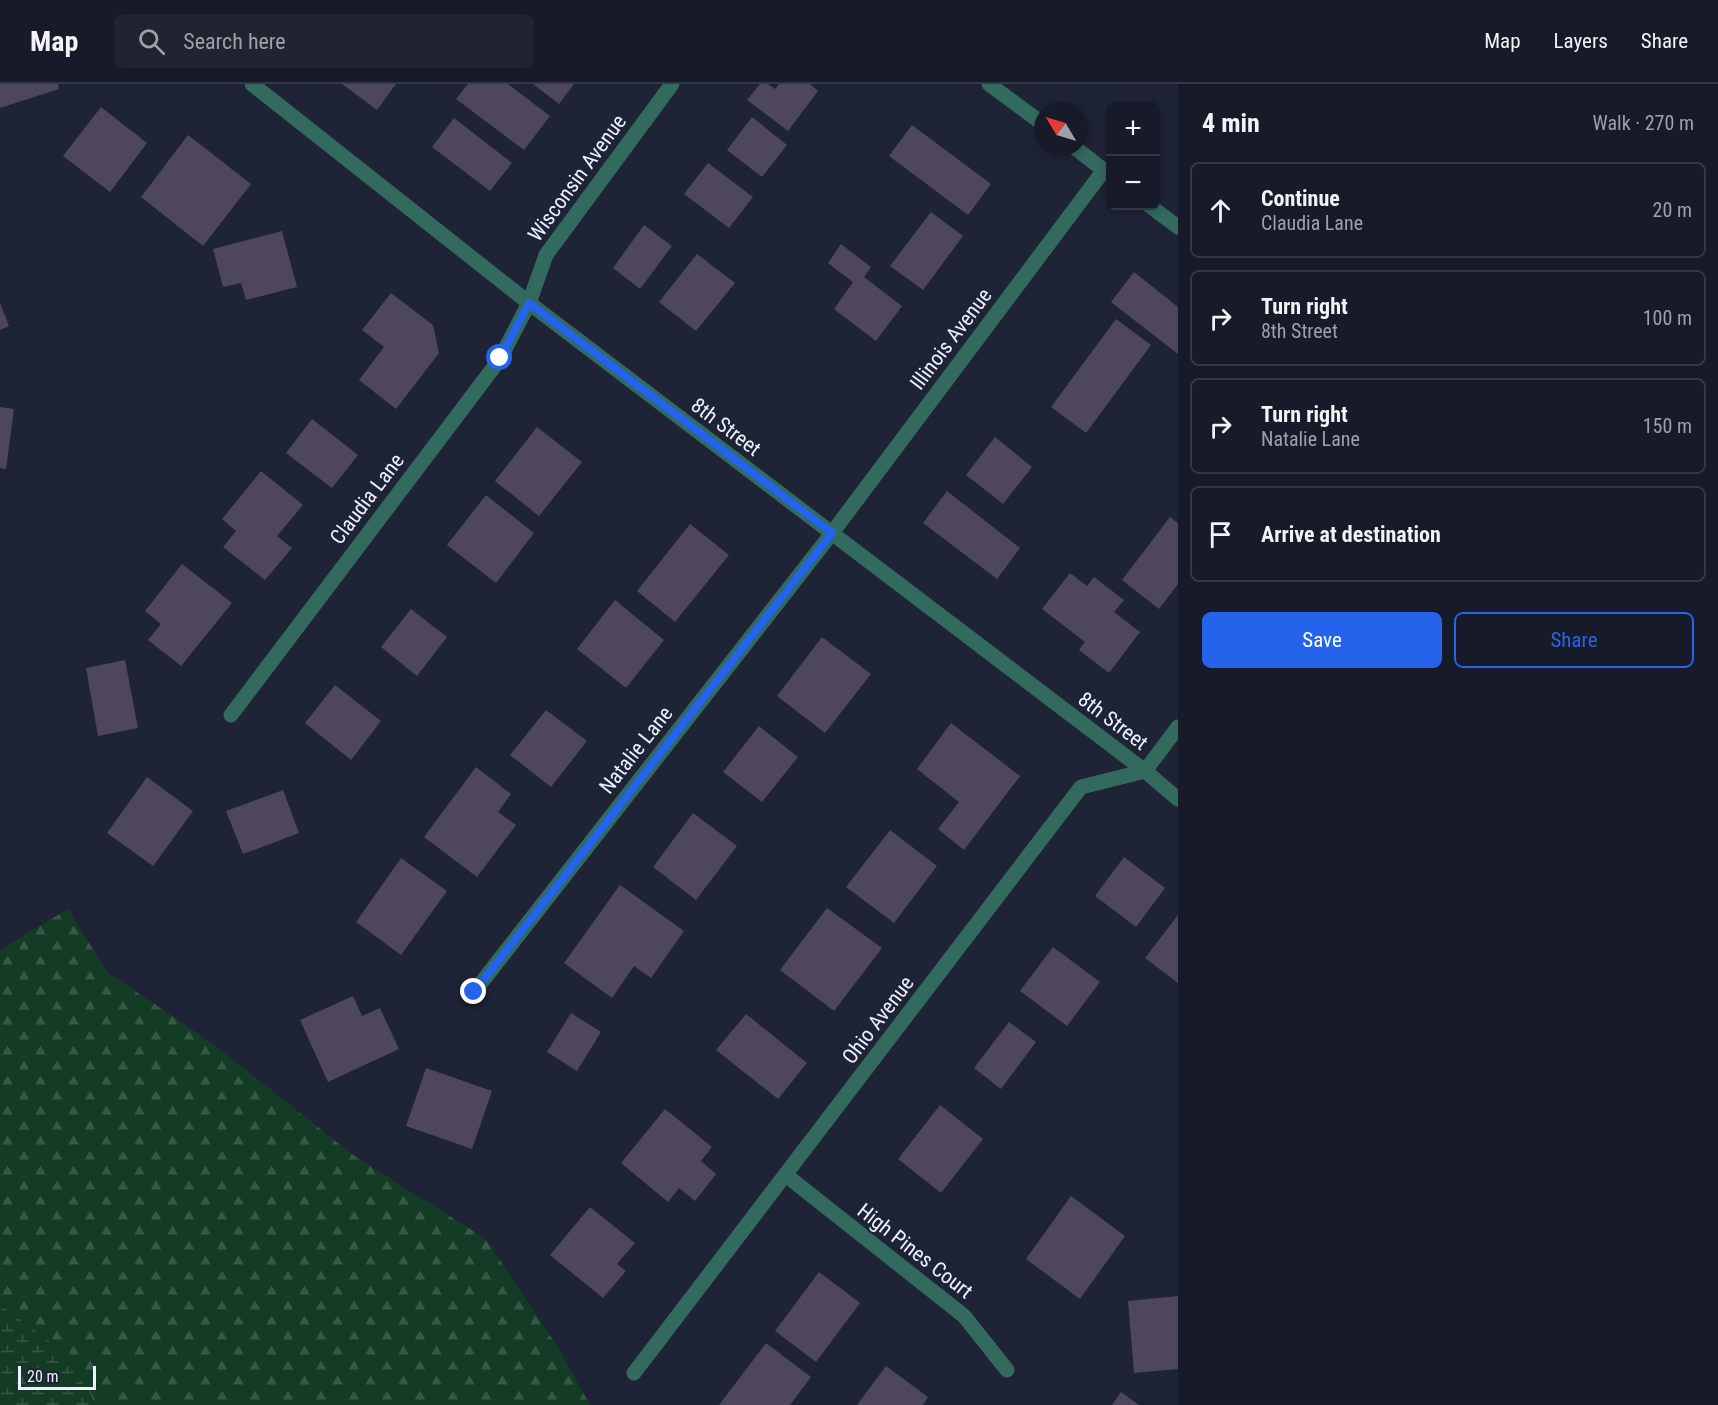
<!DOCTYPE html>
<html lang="en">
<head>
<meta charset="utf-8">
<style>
  body { margin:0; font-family:"Roboto Condensed",sans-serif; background:#202330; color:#f1f3f6 }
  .controls { position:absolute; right:18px; top:18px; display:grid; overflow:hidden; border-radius:9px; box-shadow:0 3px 9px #0003 }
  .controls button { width:54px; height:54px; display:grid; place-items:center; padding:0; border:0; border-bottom:2px solid #363845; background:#171a28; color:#f1f3f6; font:30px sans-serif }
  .compass { position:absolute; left:1034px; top:18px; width:54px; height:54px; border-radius:50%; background:#171a28; box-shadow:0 3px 9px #0003; rotate:308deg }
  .scale { position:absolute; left:18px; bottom:15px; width:78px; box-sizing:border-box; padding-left:6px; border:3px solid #edf0fe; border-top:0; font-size:16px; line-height:21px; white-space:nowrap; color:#edf0fe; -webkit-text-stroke:4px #1f2336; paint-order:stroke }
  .stop { position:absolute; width:18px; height:18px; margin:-14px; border:4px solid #2563eb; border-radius:50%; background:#fff }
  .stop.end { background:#2563eb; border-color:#fff; box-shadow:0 2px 6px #0008 }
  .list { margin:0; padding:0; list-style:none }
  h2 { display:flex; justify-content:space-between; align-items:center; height:78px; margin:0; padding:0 24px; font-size:26px }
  h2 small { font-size:20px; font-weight:400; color:#9ea1a8 }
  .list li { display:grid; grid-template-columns:39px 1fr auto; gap:18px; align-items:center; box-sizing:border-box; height:96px; margin:0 12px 12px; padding:0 12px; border:2px solid #363845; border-radius:9px }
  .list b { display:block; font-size:22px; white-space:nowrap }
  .list p { margin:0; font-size:20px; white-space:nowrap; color:#9ea1a8 }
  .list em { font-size:20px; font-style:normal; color:#9ea1a8 }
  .actions { display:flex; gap:12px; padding:18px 24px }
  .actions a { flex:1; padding:14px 0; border:2px solid #2563eb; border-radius:9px; text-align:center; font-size:21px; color:#2563eb }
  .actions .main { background:#2563eb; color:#fff }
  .icon { flex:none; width:33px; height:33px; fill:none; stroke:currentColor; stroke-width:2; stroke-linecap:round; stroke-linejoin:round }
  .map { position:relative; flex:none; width:1178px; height:1321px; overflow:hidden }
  header { display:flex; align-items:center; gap:36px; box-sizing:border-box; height:84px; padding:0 30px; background:#171a28; border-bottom:2px solid #363845 }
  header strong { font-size:28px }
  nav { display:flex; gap:33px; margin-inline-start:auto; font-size:21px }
  .search { width:420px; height:54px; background:#202330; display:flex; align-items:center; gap:15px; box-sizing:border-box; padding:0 21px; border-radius:9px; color:#9ea1a8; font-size:22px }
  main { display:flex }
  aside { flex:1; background:#171a28 }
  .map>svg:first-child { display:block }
</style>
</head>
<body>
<header>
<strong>Map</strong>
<div class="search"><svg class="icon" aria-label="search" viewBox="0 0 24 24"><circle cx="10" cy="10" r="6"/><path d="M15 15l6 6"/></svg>Search here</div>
<nav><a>Map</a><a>Layers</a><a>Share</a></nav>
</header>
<main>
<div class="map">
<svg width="1178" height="1321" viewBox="0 0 1178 1321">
  <defs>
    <pattern id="forest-firs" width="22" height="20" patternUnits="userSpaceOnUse" patternTransform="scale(1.5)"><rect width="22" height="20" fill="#133b25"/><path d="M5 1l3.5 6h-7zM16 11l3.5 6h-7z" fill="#365846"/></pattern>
    <pattern id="wetland-marsh" width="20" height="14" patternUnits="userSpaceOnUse" patternTransform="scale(1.5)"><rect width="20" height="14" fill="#133b25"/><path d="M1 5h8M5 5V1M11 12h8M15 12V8" fill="none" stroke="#365846"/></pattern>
  </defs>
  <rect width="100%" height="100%" fill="#1f2336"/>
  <path fill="url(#forest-firs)" d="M 68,825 L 107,888 L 212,959 L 353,1071 L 486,1155 L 559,1265 L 590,1321 L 94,1321 L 91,1311 L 61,1266 L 0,1220 L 0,866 Z"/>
  <path fill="url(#wetland-marsh)" d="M 0,1220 L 61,1266 L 91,1311 L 94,1321 L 0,1321 Z"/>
  <path fill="#4d465c" d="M 0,0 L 58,0 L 59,5 L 0,24 Z
    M 342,0 L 396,0 L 377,26 Z
    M 468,0 L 508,0 L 550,32 L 524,66 L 456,15 Z
    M 533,0 L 574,0 L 559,20 Z
    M 760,0 L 768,0 L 775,5 L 779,0 L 810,0 L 818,7 L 788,47 L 747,16 Z
    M 101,23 L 147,59 L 110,108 L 63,72 Z
    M 752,33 L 787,61 L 762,93 L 727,66 Z
    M 454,34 L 512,79 L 490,107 L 432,63 Z
    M 912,41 L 991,100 L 968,131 L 889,72 Z
    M 188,51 L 251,100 L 203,162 L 141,113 Z
    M 708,79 L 753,113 L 729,144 L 684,110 Z
    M 931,128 L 963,152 L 923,206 L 890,182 Z
    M 644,141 L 672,162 L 640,205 L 613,184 Z
    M 282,147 L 297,203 L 246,216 L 241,199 L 223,203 L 213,165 Z
    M 841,160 L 871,183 L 864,193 L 902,222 L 876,257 L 834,225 L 853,198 L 828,179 Z
    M 697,170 L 735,199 L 696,247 L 659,218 Z
    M 1134,188 L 1178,223 L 1178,270 L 1111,218 Z
    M 391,209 L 433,241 L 439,269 L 396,325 L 359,296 L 384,263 L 362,246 Z
    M 0,219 L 9,242 L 0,246 Z
    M 1116,235 L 1151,261 L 1086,349 L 1051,323 Z
    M 0,323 L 14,325 L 6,385 L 0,384 Z
    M 312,335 L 358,371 L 332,404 L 286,369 Z
    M 537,343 L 582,378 L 539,432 L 495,397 Z
    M 995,353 L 1032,383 L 1003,420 L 966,391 Z
    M 261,387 L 303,421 L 277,452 L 292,464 L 265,496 L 223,463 L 236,447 L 222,435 Z
    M 947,407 L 1020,464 L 997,495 L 923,439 Z
    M 486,411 L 534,449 L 496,499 L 447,461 Z
    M 1170,433 L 1178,439 L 1178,500 L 1159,525 L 1122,496 Z
    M 690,440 L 729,471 L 675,538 L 637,507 Z
    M 182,480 L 232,519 L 181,582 L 148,556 L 161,540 L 145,527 Z
    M 1070,489 L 1087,502 L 1094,493 L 1124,516 L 1114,528 L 1140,548 L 1109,589 L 1079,566 L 1085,558 L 1042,525 Z
    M 615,516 L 664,556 L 626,604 L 577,565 Z
    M 411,525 L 447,553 L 417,592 L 381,563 Z
    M 822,553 L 871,590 L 825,649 L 777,612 Z
    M 125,576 L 138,644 L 98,652 L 86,584 Z
    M 335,601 L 381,637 L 351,676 L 305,639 Z
    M 546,626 L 587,657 L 551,703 L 510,671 Z
    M 951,639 L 1020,692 L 964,766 L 938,745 L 959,718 L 917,685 Z
    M 759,642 L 798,673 L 762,718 L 723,688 Z
    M 476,683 L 511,710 L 498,728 L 516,741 L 477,793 L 424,753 Z
    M 147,693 L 193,727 L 153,782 L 107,749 Z
    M 283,706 L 299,749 L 243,770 L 226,727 Z
    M 693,729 L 737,762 L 696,816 L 653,783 Z
    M 890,746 L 937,782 L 894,839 L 846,803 Z
    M 1124,773 L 1165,804 L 1136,843 L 1095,812 Z
    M 401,774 L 447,807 L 401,871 L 356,838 Z
    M 620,801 L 684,847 L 651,894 L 634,882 L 612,914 L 564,879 Z
    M 827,824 L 882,864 L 834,927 L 780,886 Z
    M 1178,831 L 1178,899 L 1145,874 Z
    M 1053,863 L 1100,898 L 1067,942 L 1020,907 Z
    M 353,912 L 362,932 L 380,924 L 399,965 L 328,998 L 300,936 Z
    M 571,929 L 601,948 L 577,987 L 547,968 Z
    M 746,930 L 807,979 L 778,1015 L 716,966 Z
    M 1009,938 L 1036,958 L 1001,1005 L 974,984 Z
    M 426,984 L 492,1007 L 472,1065 L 406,1042 Z
    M 940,1021 L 983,1055 L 941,1109 L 898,1075 Z
    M 665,1025 L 712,1063 L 701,1077 L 716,1090 L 695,1117 L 679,1104 L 668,1118 L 621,1079 Z
    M 1071,1112 L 1125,1152 L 1080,1215 L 1026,1175 Z
    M 590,1123 L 635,1159 L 617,1180 L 626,1187 L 603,1214 L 550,1171 Z
    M 819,1188 L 860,1219 L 816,1278 L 775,1247 Z
    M 1178,1212 L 1178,1285 L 1134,1289 L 1128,1217 Z
    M 766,1259 L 811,1293 L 790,1321 L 719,1321 Z
    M 886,1282 L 928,1313 L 923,1321 L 857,1321 Z
    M 1121,1308 L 1139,1321 L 1112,1321 Z"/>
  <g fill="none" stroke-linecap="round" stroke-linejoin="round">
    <path stroke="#326a5e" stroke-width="15" d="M 989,0 L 1043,40
      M 1074,63 L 1110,91
      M 1150,122 L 1178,143
      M 231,631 L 500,275 L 529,219 L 546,171 L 672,0
      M 474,908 L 832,449 L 1104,86
      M 787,1092 L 964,1232 L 1007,1286
      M 634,1289 L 1081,703 L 1145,687 L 1178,643"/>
    <path stroke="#326a5e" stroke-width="15" d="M 252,0 L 529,219 L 1145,687 L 1178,715"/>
  </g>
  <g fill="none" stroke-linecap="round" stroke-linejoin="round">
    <path stroke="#2563eb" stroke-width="8" d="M 474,908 L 832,449 L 529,219 L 500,274"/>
  </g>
  <g text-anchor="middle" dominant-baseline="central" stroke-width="4.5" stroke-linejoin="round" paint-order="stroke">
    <g font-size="21" fill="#edf0fe" stroke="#1f2336">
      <text transform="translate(577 94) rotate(-54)">Wisconsin Avenue</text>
      <text transform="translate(951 255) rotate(-53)">Illinois Avenue</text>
      <text transform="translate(726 343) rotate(37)">8th Street</text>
      <text transform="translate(367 415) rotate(-53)">Claudia Lane</text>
      <text transform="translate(1113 637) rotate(37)">8th Street</text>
      <text transform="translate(636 666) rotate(-52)">Natalie Lane</text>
      <text transform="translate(878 936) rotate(-53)">Ohio Avenue</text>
      <text transform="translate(915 1167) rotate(38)">High Pines Court</text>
    </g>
  </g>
</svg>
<div class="controls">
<button>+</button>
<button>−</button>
</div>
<svg class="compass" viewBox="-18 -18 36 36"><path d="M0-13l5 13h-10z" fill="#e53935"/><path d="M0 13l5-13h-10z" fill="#9ea1a8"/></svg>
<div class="scale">20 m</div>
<div class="stop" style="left:500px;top:274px"></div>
<div class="stop end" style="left:474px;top:908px"></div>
</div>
<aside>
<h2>4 min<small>Walk · 270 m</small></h2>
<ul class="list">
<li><svg class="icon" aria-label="ahead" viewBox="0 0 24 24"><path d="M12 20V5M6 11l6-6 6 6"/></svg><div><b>Continue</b><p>Claudia Lane</p></div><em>20 m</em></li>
<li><svg class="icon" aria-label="right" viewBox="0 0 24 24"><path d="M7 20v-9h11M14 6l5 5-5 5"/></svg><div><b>Turn right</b><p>8th Street</p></div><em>100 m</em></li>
<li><svg class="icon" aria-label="right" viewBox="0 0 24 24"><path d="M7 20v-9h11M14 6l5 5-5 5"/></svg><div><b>Turn right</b><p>Natalie Lane</p></div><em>150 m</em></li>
<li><svg class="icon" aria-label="arrive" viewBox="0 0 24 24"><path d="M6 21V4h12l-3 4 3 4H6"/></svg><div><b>Arrive at destination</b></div></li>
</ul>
<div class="actions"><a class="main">Save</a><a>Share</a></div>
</aside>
</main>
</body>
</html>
